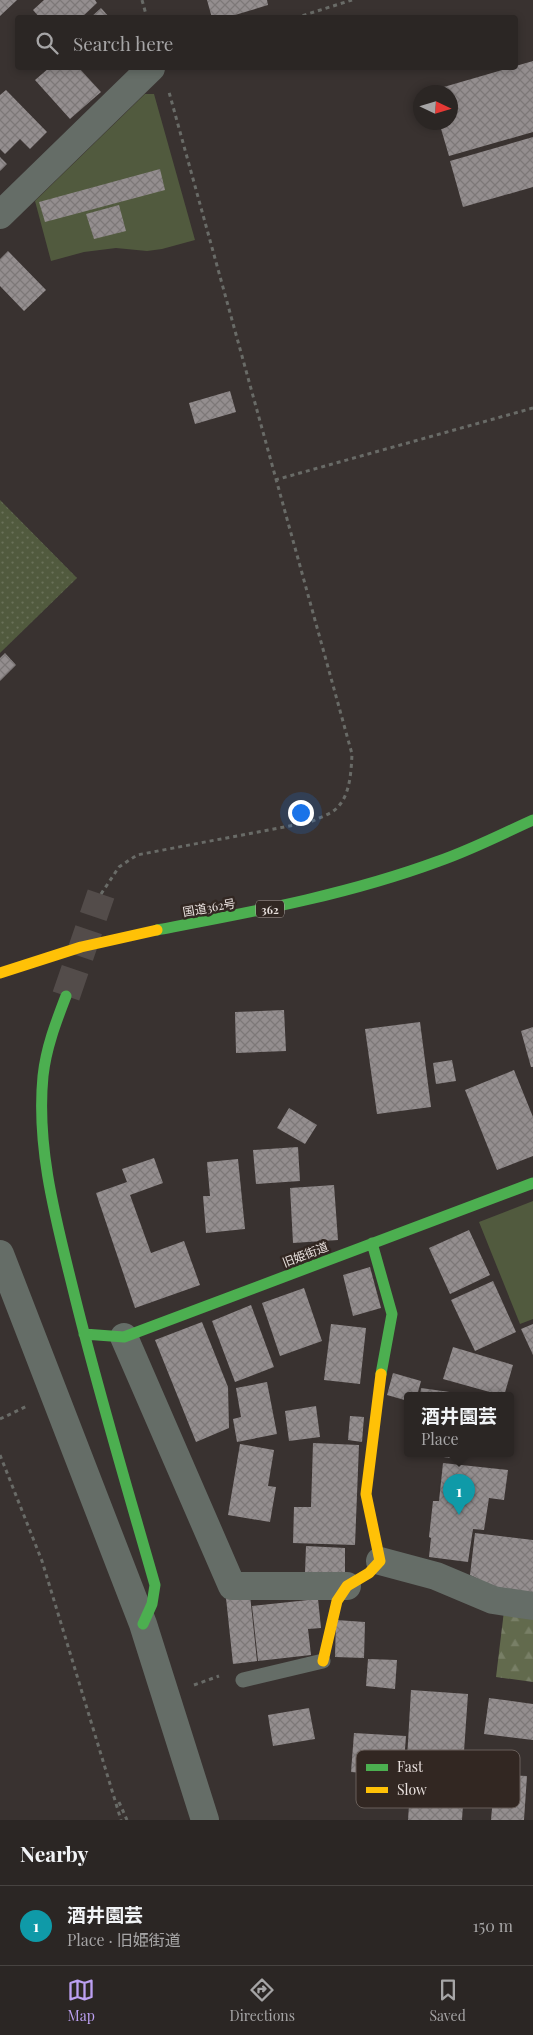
<!DOCTYPE html>
<html lang="en">
<head>
<meta charset="utf-8">
<style>
  body { margin:0; font-family:"Playfair Display","Noto Sans JP",serif; background:#373231; color:#f1f3f6 }
  .compass { position:absolute; left:413px; top:85px; width:45px; height:45px; border-radius:50%; background:#2b2624; box-shadow:0 2px 8px #0003; rotate:94deg }
  .you { position:absolute; left:300px; top:812px; width:18px; height:18px; margin:-12px; border:4px solid #fff; border-radius:50%; background:#1a73e8; box-shadow:0 0 0 8px #1a73e833 }
  .badge { display:grid; place-items:center; width:32px; height:32px; border-radius:50%; background:#bca0f2; color:#fff; font-size:16px; font-weight:700 }
  .pin { position:absolute; translate:-50% -41px; filter:drop-shadow(0 1px 2px #0008) }
  .pin::after { content:''; position:absolute; top:26px; width:18px; height:15px; background:inherit; clip-path:polygon(0 0,100% 0,50% 100%) }
  .popup { position:absolute; left:404px; top:1392px; width:110px; height:65px; box-sizing:border-box; display:grid; place-content:center; border-radius:5px; background:#2b2624; filter:drop-shadow(0 1px 4px #0005); font-size:16px; white-space:nowrap; color:#a6a5a6 }
  .popup b { font-size:19px; color:#f1f3f6 }
  .popup::after { content:''; position:absolute; left:50%; top:100%; margin-left:-10px; border:10px solid transparent; border-top-color:#2b2624 }
  .list { margin:0; padding:0; list-style:none }
  h2 { display:flex; justify-content:space-between; align-items:center; height:65px; margin:0; padding:0 20px; font-size:21px }
  h2 small { font-size:16px; font-weight:400; color:#a6a5a6 }
  .list li { display:grid; grid-template-columns:32px 1fr auto; gap:15px; align-items:center; box-sizing:border-box; height:80px; padding:0 20px; border-top:1px solid #474341 }
  .list b { display:block; font-size:19px; white-space:nowrap }
  .list p { margin:0; font-size:16px; white-space:nowrap; color:#a6a5a6 }
  .list em { font-size:16px; font-style:normal; color:#a6a5a6 }
  .icon { flex:none; width:28px; height:28px; fill:none; stroke:currentColor; stroke-width:2; stroke-linecap:round; stroke-linejoin:round }
  .map { position:relative; flex:none; width:533px; height:1820px; overflow:hidden }
  .search { position:absolute; background:#2b2624; box-shadow:0 2px 8px #0003; left:15px; right:15px; top:15px; height:55px; display:flex; align-items:center; gap:12px; box-sizing:border-box; padding:0 18px; border-radius:5px; color:#a6a5a6; font-size:19px }
  .sheet { height:145px; background:#2b2624 }
  nav { display:flex; justify-content:space-around; align-items:center; box-sizing:border-box; height:70px; border-top:1px solid #474341; background:#2b2624; font-size:14px; color:#a6a5a6 }
  nav a { display:grid; justify-items:center; gap:2px }
  nav .on { color:#bca0f2 }
  .map>svg:first-child { display:block }
</style>
</head>
<body>
<div class="map">
<svg width="533" height="1820" viewBox="0 0 533 1820">
  <defs>
    <pattern id="forest-firs" width="22" height="20" patternUnits="userSpaceOnUse" patternTransform="scale(1.25)"><rect width="22" height="20" fill="#626a4d"/><path d="M5 1l3.5 6h-7zM16 11l3.5 6h-7z" fill="#787f66"/></pattern>
    <pattern id="park-dots" width="8" height="8" patternUnits="userSpaceOnUse" patternTransform="scale(1.25)"><rect width="8" height="8" fill="#515a3e"/><path d="M2 2h.1M6 6h.1" fill="none" stroke="#6a7159" stroke-width="1.8" stroke-linecap="round"/></pattern>
    <pattern id="building-cross-hatch" width="8" height="8" patternUnits="userSpaceOnUse" patternTransform="scale(1.25)"><rect width="8" height="8" fill="#948e8f"/><path d="M0 0l8 8M0 8l8-8" fill="none" stroke="#7d7878"/></pattern>
  </defs>
  <rect width="100%" height="100%" fill="#393230"/>
  <path fill="#515a3e" d="M 145,94 L 154,94 L 195,240 L 162,249 L 147,251 L 116,248 L 84,252 L 51,261 L 35,201 Z
    M 533,1201 L 533,1319 L 520,1324 L 479,1222 Z"/>
  <path fill="url(#forest-firs)" d="M 504,1611 L 533,1615 L 533,1682 L 496,1677 Z"/>
  <path fill="url(#park-dots)" d="M 0,500 L 77,578 L 0,653 Z"/>
  <path fill="url(#building-cross-hatch)" d="M 0,0 L 17,0 L 0,16 Z
    M 44,0 L 95,0 L 97,3 L 81,18 L 40,18 L 33,10 Z
    M 207,0 L 267,0 L 268,5 L 225,18 L 212,18 Z
    M 101,8 L 110,18 L 90,18 Z
    M 533,61 L 533,132 L 449,156 L 439,122 L 450,122 L 450,92 L 430,92 L 430,91 Z
    M 49,68 L 79,68 L 101,92 L 70,119 L 35,80 Z
    M 6,90 L 47,132 L 30,149 L 20,139 L 5,154 L 0,149 L 0,95 Z
    M 533,137 L 533,187 L 463,207 L 450,161 Z
    M 0,157 L 7,164 L 0,171 Z
    M 160,169 L 165,190 L 45,222 L 39,202 Z
    M 119,205 L 126,231 L 94,239 L 86,214 Z
    M 8,251 L 46,290 L 24,311 L 0,286 L 0,259 Z
    M 230,391 L 236,412 L 195,424 L 189,403 Z
    M 5,653 L 16,665 L 0,681 L 0,658 Z
    M 284,1010 L 286,1051 L 236,1053 L 235,1012 Z
    M 420,1022 L 431,1107 L 377,1114 L 365,1029 Z
    M 533,1027 L 533,1067 L 531,1067 L 521,1031 Z
    M 452,1060 L 456,1081 L 436,1084 L 433,1063 Z
    M 514,1070 L 533,1117 L 533,1156 L 497,1170 L 465,1090 Z
    M 289,1108 L 317,1125 L 305,1144 L 277,1128 Z
    M 298,1147 L 300,1181 L 256,1184 L 253,1150 Z
    M 154,1158 L 163,1183 L 130,1195 L 151,1253 L 184,1241 L 200,1285 L 135,1308 L 96,1193 L 127,1182 L 122,1169 Z
    M 238,1159 L 245,1229 L 206,1233 L 203,1196 L 210,1196 L 207,1162 Z
    M 334,1185 L 338,1240 L 293,1243 L 290,1188 Z
    M 469,1230 L 490,1275 L 450,1294 L 429,1248 Z
    M 370,1267 L 381,1308 L 353,1316 L 343,1275 Z
    M 493,1281 L 516,1332 L 475,1351 L 451,1300 Z
    M 304,1288 L 322,1341 L 280,1356 L 262,1303 Z
    M 251,1305 L 274,1367 L 235,1382 L 212,1321 Z
    M 202,1322 L 228,1387 L 229,1428 L 196,1442 L 155,1340 Z
    M 331,1324 L 366,1328 L 360,1384 L 324,1380 Z
    M 533,1324 L 533,1355 L 521,1329 Z
    M 453,1347 L 513,1365 L 504,1396 L 443,1379 Z
    M 393,1373 L 421,1381 L 417,1396 L 408,1396 L 408,1401 L 387,1395 Z
    M 267,1382 L 277,1434 L 237,1442 L 233,1419 L 241,1417 L 236,1388 Z
    M 421,1388 L 464,1394 L 464,1396 L 420,1396 Z
    M 316,1406 L 320,1437 L 289,1441 L 285,1411 Z
    M 350,1416 L 364,1417 L 362,1442 L 348,1440 Z
    M 313,1443 L 359,1445 L 355,1545 L 293,1543 L 294,1507 L 311,1507 Z
    M 240,1444 L 274,1450 L 268,1486 L 276,1487 L 270,1522 L 228,1515 Z
    M 425,1454 L 457,1454 L 456,1459 Z
    M 443,1463 L 508,1470 L 504,1500 L 489,1498 L 484,1530 L 473,1529 L 468,1562 L 429,1557 L 431,1538 L 429,1537 L 433,1501 L 439,1501 Z
    M 475,1533 L 533,1540 L 533,1600 L 517,1598 L 470,1575 Z
    M 306,1546 L 345,1548 L 345,1574 L 305,1573 Z
    M 250,1595 L 257,1661 L 233,1664 L 226,1598 Z
    M 318,1599 L 321,1628 L 308,1629 L 311,1655 L 258,1661 L 252,1606 Z
    M 336,1620 L 365,1622 L 364,1658 L 335,1657 Z
    M 368,1659 L 397,1660 L 395,1689 L 366,1686 Z
    M 411,1690 L 468,1694 L 462,1780 L 406,1776 Z
    M 489,1698 L 533,1704 L 533,1740 L 484,1734 Z
    M 309,1708 L 315,1739 L 273,1746 L 268,1715 Z
    M 354,1733 L 406,1736 L 403,1776 L 351,1772 Z
    M 503,1775 L 527,1776 L 524,1820 L 491,1820 L 493,1797 L 502,1798 Z
    M 392,1783 L 464,1788 L 462,1820 L 408,1820 L 409,1805 L 391,1804 Z"/>
  <g fill="none" stroke-linecap="round" stroke-linejoin="round">
    <path stroke="#534c4a" stroke-width="28" stroke-dasharray="28 14" stroke-linecap="butt" d="M 66,996 L 101,894"/>
    <path stroke="#696b67" stroke-width="3" stroke-dasharray="4 4" stroke-linecap="butt" d="M 142,0 L 147,18
      M 295,18 L 352,0
      M 275,480 L 533,408
      M 101,894 L 119,867 L 137,855 L 310,822 C 317,819 325,816 332,812 C 350,800 351,774 352,754 L 169,92
      M 0,1419 L 27,1406
      M 0,1455 L 42,1561 L 121,1820
      M 194,1685 L 219,1676
      M 119,1802 L 127,1820"/>
    <path stroke="#656d67" stroke-width="15" d="M 243,1680 L 323,1661"/>
    <path stroke="#656d67" stroke-width="28" d="M 0,215 L 151,68
      M 0,1254 L 143,1624 L 205,1820
      M 124,1337 L 232,1586 L 347,1586
      M 380,1561 L 436,1576 L 493,1600 L 533,1606"/>
    <path stroke="#4caf50" stroke-width="11" d="M 157,930 C 252,912 347,895 439,861 C 471,850 502,834 533,820
      M 66,996 C 56,1022 46,1048 43,1076 C 36,1148 56,1220 73,1289 C 97,1388 127,1487 155,1585 L 152,1604 L 143,1624
      M 372,1243 L 392,1314 L 381,1374
      M 84,1334 L 124,1337 L 533,1183"/>
    <path stroke="#ffc107" stroke-width="11" d="M 0,973 L 81,947 L 157,930
      M 323,1661 L 337,1601 L 347,1586 L 369,1573 L 380,1561 L 366,1494 L 381,1374"/>
  </g>
  <g text-anchor="middle" dominant-baseline="central" stroke-width="5" stroke-linejoin="round" paint-order="stroke">
    <rect fill="#322722" stroke="#b2a9a6" stroke-width="1" x="256" y="900.5" width="28" height="17" rx="4"/>
    <g font-size="11" font-weight="bold" fill="#e9e1de">
      <text x="270" y="909">362</text>
    </g>
    <g font-size="12" fill="#e9e1de" stroke="#322722">
      <text transform="translate(209 907) rotate(-10)">国道362号</text>
      <text transform="translate(305 1254) rotate(-21)">旧姫街道</text>
    </g>
  </g>
  <rect x="356" y="1750" width="164" height="58" rx="8" fill="#322722" stroke="#695f5a" stroke-width="1"/>
  <rect x="366" y="1764" width="22" height="7" fill="#4caf50"/>
  <rect x="366" y="1787" width="22" height="6" fill="#ffc107"/>
  <g font-size="14" fill="#e9e1de">
    <text x="397" y="1772">Fast</text>
    <text x="397" y="1795">Slow</text>
  </g>
</svg>
<svg class="compass" viewBox="-18 -18 36 36"><path d="M0-13l5 13h-10z" fill="#e53935"/><path d="M0 13l5-13h-10z" fill="#a6a5a6"/></svg>
<div class="you"></div>
<div class="pin badge" style="left:459px;top:1515px;background:#0f9aa8">1</div>
<div class="popup"><b>酒井園芸</b>Place</div>
<div class="search"><svg class="icon" aria-label="search" viewBox="0 0 24 24"><circle cx="10" cy="10" r="6"/><path d="M15 15l6 6"/></svg>Search here</div>
</div>
<section class="sheet">
<h2>Nearby<small></small></h2>
<ul class="list">
<li><span class="badge" style="background:#0f9aa8">1</span><div><b>酒井園芸</b><p>Place · 旧姫街道</p></div><em>150 m</em></li>
</ul>
</section>
<nav>
<a class="on"><svg class="icon" aria-label="map" viewBox="0 0 24 24"><path d="M3 6l6-2 6 2 6-2v14l-6 2-6-2-6 2zM9 4v14M15 6v14"/></svg>Map</a>
<a><svg class="icon" aria-label="directions" viewBox="0 0 24 24"><path d="M12 3l9 9-9 9-9-9zM9 14v-3h6M13 9l2 2-2 2"/></svg>Directions</a>
<a><svg class="icon" aria-label="saved" viewBox="0 0 24 24"><path d="M7 4h10v16l-5-4-5 4z"/></svg>Saved</a>
</nav>
</body>
</html>
